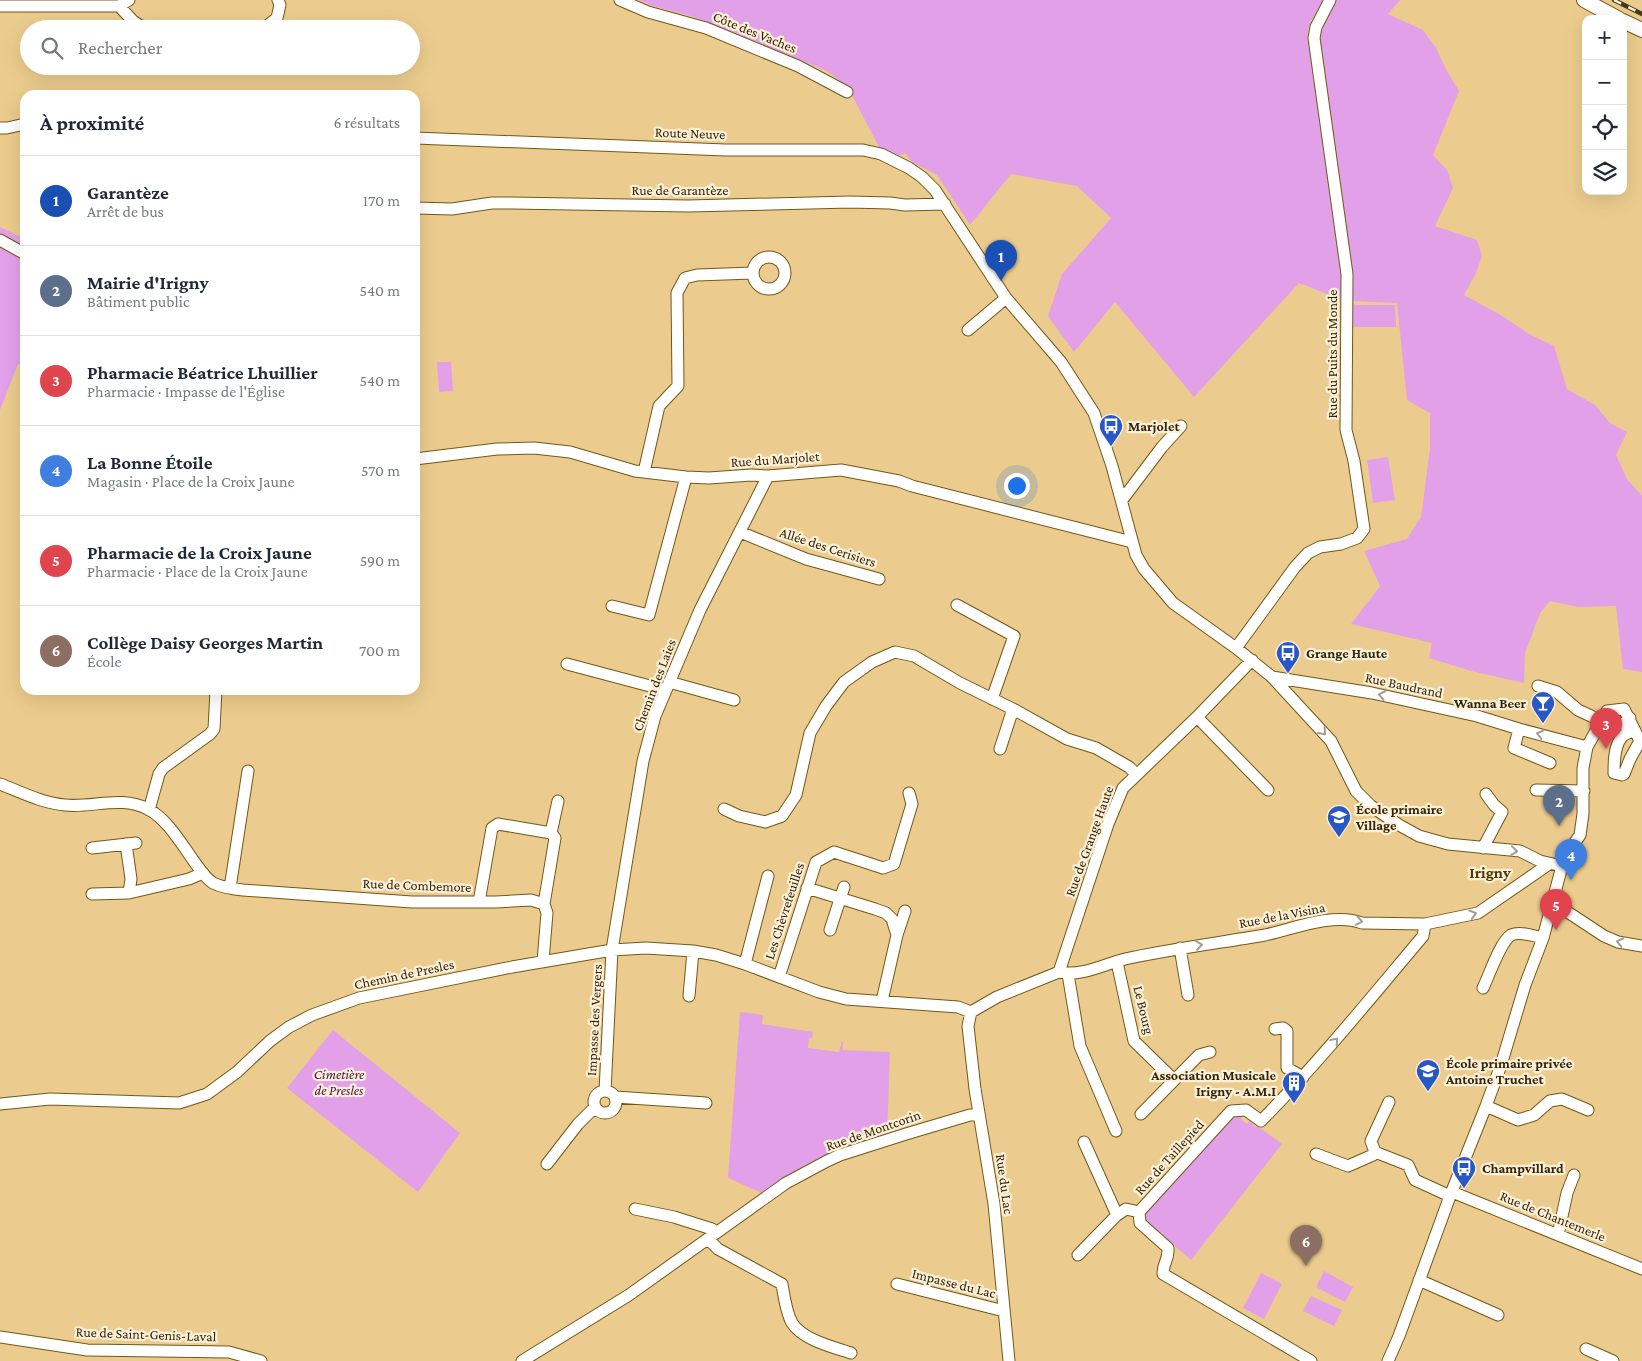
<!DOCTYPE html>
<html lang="fr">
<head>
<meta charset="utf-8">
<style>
  body { margin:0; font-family:"Crimson Pro",serif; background:#f2f2f3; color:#1f2937 }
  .controls { position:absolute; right:15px; top:15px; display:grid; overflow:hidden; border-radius:10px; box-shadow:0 5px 20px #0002 }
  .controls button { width:45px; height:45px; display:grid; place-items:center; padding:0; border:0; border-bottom:1px solid #e0e1e3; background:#fff; color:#1f2937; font:25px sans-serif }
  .you { position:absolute; left:1016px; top:485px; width:18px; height:18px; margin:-12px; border:4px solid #fff; border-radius:50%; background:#1a73e8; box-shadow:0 0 0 8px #1a73e833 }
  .badge { display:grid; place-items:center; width:32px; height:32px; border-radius:50%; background:#2758c6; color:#fff; font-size:16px; font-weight:700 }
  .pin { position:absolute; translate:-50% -41px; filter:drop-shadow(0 1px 2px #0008) }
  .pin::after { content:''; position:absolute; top:26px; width:18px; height:15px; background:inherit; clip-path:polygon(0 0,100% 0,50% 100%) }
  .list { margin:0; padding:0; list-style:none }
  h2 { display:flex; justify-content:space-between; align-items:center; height:65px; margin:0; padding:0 20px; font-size:21px }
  h2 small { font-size:16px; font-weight:400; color:#747a83 }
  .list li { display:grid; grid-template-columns:32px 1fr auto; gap:15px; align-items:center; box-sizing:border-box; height:90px; padding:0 20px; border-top:1px solid #e0e1e3 }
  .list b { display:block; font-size:19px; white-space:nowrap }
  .list p { margin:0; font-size:16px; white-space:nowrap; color:#747a83 }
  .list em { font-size:16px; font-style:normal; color:#747a83 }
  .icon { flex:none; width:28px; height:28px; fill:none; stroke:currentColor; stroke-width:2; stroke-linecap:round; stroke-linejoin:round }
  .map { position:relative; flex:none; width:1642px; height:1361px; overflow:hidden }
  .search { position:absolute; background:#fff; box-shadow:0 5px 20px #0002; left:20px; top:20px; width:400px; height:55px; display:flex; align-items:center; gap:12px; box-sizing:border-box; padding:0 18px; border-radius:28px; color:#747a83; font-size:19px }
  .panel { position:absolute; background:#fff; box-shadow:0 5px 20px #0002; left:20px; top:90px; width:400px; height:605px; border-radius:15px }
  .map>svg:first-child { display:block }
</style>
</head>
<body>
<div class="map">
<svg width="1642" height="1361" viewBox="0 0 1642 1361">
  <rect width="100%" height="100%" fill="#eccc8e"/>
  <path fill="#e2a0e9" d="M 638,0 L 1323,0 L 1310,23 L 1307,36 L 1345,274 L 1345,299 L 1340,299 L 1299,283 L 1194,397 L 1115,302 L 1074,352 L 1048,316 L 1062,274 L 1111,218 L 1077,186 L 1011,174 L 970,225 L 937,175 L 912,162 L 905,153 L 900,156 L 879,147 L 847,86 L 827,71 L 694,17 L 653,6 Z
    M 1333,0 L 1400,0 L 1388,14 L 1423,30 L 1436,48 L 1447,71 L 1459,91 L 1433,155 L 1447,170 L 1453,188 L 1435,226 L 1477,240 L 1482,256 L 1476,273 L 1464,295 L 1499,314 L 1531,335 L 1554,346 L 1567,389 L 1595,405 L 1610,423 L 1627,432 L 1616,455 L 1627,479 L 1642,496 L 1642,672 L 1623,669 L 1616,606 L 1578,607 L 1550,601 L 1540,613 L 1525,653 L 1524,683 L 1471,671 L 1429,658 L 1432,643 L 1351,624 L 1380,586 L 1364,551 L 1407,539 L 1421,517 L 1430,449 L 1430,413 L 1407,400 L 1397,303 L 1352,301 L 1318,28 Z
    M 0,212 L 0,227 L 25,239 L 25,365 L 18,364 L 0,410 Z
    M 1352,305 L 1395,305 L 1396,327 L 1353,327 Z
    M 437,362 L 451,362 L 453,391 L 439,392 Z
    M 1388,457 L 1395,500 L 1373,503 L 1367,460 Z
    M 740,1012 L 763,1015 L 762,1024 L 813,1032 L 812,1038 L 809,1038 L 808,1048 L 839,1052 L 842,1041 L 843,1041 L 843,1050 L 890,1052 L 887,1136 L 836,1151 L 803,1166 L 764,1194 L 728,1178 Z
    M 333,1030 L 460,1133 L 418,1192 L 287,1088 Z
    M 1233,1114 L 1243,1116 L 1241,1119 L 1247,1124 L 1250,1120 L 1254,1127 L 1257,1126 L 1282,1144 L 1191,1260 L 1163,1236 L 1163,1233 L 1158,1232 L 1144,1220 L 1144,1213 Z
    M 1324,1271 L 1353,1287 L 1345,1302 L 1316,1287 Z
    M 1261,1273 L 1282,1284 L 1264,1319 L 1243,1308 Z
    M 1311,1296 L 1342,1310 L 1334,1326 L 1303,1311 Z"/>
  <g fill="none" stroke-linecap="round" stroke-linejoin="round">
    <g stroke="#735716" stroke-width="13">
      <path id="minor" d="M 620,0 L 648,12 L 706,28 L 798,66 L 847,92
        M 0,6 L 119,6 L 129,0
        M 119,6 L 133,21 L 145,29
        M 263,29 L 277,18 L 280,5 L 278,0
        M 0,128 L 7,128 L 25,124
        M 415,138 L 725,150 L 863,150 L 881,154 L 909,168 L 922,177 L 935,190 L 1006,298 L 1061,362 L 1094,413 L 1112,466 L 1136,555 L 1144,569 L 1173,603 L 1236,648 L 1272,677 L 1331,741 L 1356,791 L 1371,806 L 1399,825 L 1419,836 L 1448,844 L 1520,851 L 1540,861 L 1562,866
        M 415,208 L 452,209 L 492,203 L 511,203 L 688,206 L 850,202 L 890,203 L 905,205 L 945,204
        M 0,240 L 25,254
        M753 273a16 16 0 1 1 32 0a16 16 0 1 1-32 0Z
        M 968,330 L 1006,298
        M 415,459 L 497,449 L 534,448 L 570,452 L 635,471 L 686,477 L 709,478 L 751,475 L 768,476 L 841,470 L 899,481 L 912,486 L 1132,542
        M 644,472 L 659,406 L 678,386 L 677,293 L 685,278 L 697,275 L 753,273
        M 1122,500 L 1162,447 L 1181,426
        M 740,532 L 806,559 L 879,579
        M 957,605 L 1014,636 L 992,699
        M 612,606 L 649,615 L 686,477
        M 1236,648 L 1295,567 L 1308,553 L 1320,547 L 1341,544 L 1357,538 L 1364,529 L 1354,461 L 1346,430 L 1347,274 L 1314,38 L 1316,27 L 1330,0
        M 567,664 L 665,690
        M 1272,677 L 1372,693 L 1477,716 L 1519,729 L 1587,747
        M 669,682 L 734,700
        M 1538,686 L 1557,692 L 1578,710 L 1591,716 L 1606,725 L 1623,724 L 1630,718
        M 1197,717 L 1268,790
        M 1519,729 L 1514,748 L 1550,763
        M 1000,749 L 1013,709
        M 0,784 C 21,792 42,803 65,805 C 93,808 121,795 148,809 C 167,819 181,843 193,860 C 199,868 205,878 213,883 C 221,887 233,889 243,890 L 412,902 L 496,902 L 531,900 L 544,904 L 547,913 L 543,961
        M 1536,790 L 1584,791
        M 724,809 L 739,816 L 765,822 L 782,816 L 796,795 L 810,733 L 826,706 L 844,682 L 872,662 L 895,652 L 914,656 L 960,683 L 1013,709 L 1067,739 L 1096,748 L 1129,767 L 1136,774
        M 149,810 L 159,774 L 163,768 L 210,734 L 214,729 L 216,690
        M 551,833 L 558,801
        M 126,844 L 131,879 L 129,893
        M 92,848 L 136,843
        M 1483,848 L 1502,812 L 1494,805 L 1486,794
        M 230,888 L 248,771
        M 807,888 L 875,909 L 886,913 L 892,919 L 897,935 L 882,1001
        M 92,894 L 129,893 L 189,879 L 203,873
        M 479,902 L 492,828 L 498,824 L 551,833 L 555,838 L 544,904
        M 1552,903 L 1560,907 L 1604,936 L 1618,942 L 1642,946
        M 830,930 L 844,887
        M 897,935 L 905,911
        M 1180,948 L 1188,995
        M 1117,962 L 1134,1041 L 1174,1080
        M 745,964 L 768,876
        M 1059,972 L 1108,824 L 1123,788 L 1197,717 L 1252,660
        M 1068,974 L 1080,1046 L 1116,1131
        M 779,977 L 816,862 L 834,852 L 883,868 L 894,864 L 912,804 L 909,793
        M 1483,988 C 1489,976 1500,942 1511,935 C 1520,931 1535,936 1543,938
        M 689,996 L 693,951
        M 971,1012 L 997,997 L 1059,972 C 1082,977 1104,964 1125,959 C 1171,949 1218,943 1265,935 C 1293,929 1333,912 1362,923 L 1425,924 L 1478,913 L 1549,864
        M 971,1012 L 968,1026 L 975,1089 L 994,1204 L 1009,1361
        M 1275,1029 L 1283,1028 L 1287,1031 L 1287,1068 L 1303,1077
        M 605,1091 L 612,950 L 643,761 L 655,716 L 700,610 L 768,476
        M594 1102a11 11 0 1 1 22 0a11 11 0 1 1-22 0Z
        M 615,1097 L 706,1103
        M 1389,1102 L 1371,1141 L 1375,1152 L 1408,1165 L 1415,1180 L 1450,1196
        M 0,1104 L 50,1099 L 179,1103 L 207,1094 L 237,1072 L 270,1041 L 289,1027 L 312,1015 L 359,998 L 512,967 L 612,950 L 646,948 L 693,951 L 716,955 L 745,964 L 819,992 L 846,999 L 958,1007 L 971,1012
        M 1486,1106 L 1518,1120 L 1534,1115 L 1550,1101 L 1562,1099 L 1588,1110
        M 1141,1114 L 1199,1055 L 1210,1052
        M 1084,1142 L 1117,1215
        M 1316,1154 L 1348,1166 L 1373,1155 L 1375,1152
        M 547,1164 L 578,1124 L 595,1107
        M 1452,1192 L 1642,1269
        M 635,1209 L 674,1217 L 712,1229 L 716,1233
        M 1558,1235 L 1567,1193 L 1574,1175
        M 708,1239 L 718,1249 L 782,1284 C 784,1296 786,1312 792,1323 C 803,1340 833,1347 851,1353
        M 1078,1255 L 1117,1215 L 1126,1209 L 1139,1212
        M 1419,1280 L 1498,1315
        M 897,1284 L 1004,1311
        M 0,1337 L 87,1350 L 229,1352 L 261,1361
        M 1586,1349 L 1613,1361
        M 522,1361 L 629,1295 L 786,1183 L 827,1161 L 840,1155 L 906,1134 L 970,1115 L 979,1115
        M 1311,1361 L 1163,1274 C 1163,1262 1169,1260 1168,1248 L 1140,1223 L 1139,1212 L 1231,1111 L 1246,1110 L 1261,1121 C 1318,1063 1370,999 1423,936 L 1425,924
        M 1388,1361 L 1399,1336 L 1450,1196 L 1486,1106 L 1501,1065 L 1525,985 L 1543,938 L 1562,866 L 1565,857 L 1580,835 L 1583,814 L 1583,768 L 1587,747 L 1597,729 L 1603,724 L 1607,711 L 1624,709 L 1635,731 C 1631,732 1626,733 1623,736 C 1614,744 1614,762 1614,773 L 1622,775 L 1624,774 L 1630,759 L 1640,741 L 1635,731"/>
    </g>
    <g stroke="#735716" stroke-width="16">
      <path id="major" d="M 1584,0 L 1619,19
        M 1623,21 L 1642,30"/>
    </g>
    <use href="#minor" stroke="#fff" stroke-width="11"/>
    <use href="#major" stroke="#fff" stroke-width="14"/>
    <g stroke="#46381a" stroke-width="4.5">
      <path id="rail" d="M 1614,0 L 1642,14"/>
    </g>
    <use href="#rail" stroke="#fdf0d7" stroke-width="2.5" stroke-dasharray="8" stroke-linecap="butt"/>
  </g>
  <defs><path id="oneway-chevron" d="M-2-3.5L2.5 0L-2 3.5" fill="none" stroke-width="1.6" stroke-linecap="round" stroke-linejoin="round" transform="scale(1.25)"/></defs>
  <g stroke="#a29d91">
    <use href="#oneway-chevron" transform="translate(1382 695) rotate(-168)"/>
    <use href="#oneway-chevron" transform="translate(1323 732) rotate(48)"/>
    <use href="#oneway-chevron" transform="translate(1540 734) rotate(-166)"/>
    <use href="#oneway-chevron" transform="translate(1514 851) rotate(6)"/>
    <use href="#oneway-chevron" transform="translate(1473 914) rotate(-17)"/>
    <use href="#oneway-chevron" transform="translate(1359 921) rotate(11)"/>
    <use href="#oneway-chevron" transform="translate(1620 942) rotate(-167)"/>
    <use href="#oneway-chevron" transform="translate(1199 945) rotate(-9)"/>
    <use href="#oneway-chevron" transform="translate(1335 1041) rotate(-50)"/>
  </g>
  <defs>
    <g id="bus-pin" transform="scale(1.25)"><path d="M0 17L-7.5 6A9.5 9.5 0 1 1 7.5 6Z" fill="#2758c6" stroke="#fdf0d7"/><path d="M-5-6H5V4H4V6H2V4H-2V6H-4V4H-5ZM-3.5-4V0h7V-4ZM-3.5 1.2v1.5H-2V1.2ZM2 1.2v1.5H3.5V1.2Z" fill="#fff"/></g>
    <g id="bar-pin" transform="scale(1.25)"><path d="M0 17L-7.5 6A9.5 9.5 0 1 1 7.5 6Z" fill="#2758c6" stroke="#fdf0d7"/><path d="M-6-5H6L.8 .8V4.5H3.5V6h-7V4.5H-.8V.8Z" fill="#fff"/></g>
    <g id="school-pin" transform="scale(1.25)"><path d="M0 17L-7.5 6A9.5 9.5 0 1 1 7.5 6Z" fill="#2758c6" stroke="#fdf0d7"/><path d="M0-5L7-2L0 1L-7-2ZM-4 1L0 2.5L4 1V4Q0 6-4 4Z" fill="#fff"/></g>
    <g id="building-pin" transform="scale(1.25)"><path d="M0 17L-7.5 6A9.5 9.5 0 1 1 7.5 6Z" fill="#2758c6" stroke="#fdf0d7"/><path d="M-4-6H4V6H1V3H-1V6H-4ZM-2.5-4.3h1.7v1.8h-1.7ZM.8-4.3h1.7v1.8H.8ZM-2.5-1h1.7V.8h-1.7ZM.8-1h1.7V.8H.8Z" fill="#fff"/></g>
  </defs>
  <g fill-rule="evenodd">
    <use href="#bus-pin" x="1111" y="426"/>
    <use href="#bus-pin" x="1288" y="653"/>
    <use href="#bar-pin" x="1543" y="703"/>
    <use href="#school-pin" x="1339" y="817"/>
    <use href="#school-pin" x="1428" y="1071"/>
    <use href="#building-pin" x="1294" y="1083"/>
    <use href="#bus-pin" x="1464" y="1168"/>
  </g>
  <g text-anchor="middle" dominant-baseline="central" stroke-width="4.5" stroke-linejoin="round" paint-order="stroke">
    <g font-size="14" fill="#31250b" stroke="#fdf0d7">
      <text transform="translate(755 32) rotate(22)">Côte des Vaches</text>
      <text transform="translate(690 133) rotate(2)">Route Neuve</text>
      <text x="680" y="190">Rue de Garantèze</text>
      <text transform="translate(1332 354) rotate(-90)">Rue du Puits du Monde</text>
      <text transform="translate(775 459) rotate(-4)">Rue du Marjolet</text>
      <text transform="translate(828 547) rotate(18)">Allée des Cerisiers</text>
      <text transform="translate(654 685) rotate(-69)">Chemin des Laies</text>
      <text transform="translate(1404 685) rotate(12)">Rue Baudrand</text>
      <text transform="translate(1089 841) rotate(-70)">Rue de Grange Haute</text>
      <text transform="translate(417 885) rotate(2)">Rue de Combemore</text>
      <text transform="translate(784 911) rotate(-72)">Les Chèvrefeuilles</text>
      <text transform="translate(1282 915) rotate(-11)">Rue de la Visina</text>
      <text transform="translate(404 974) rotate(-12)">Chemin de Presles</text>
      <text transform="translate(1144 1010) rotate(76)">Le Bourg</text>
      <text transform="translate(594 1020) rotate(-87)">Impasse des Vergers</text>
      <text transform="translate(873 1130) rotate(-19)">Rue de Montcorin</text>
      <text transform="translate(1169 1157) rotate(-48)">Rue de Taillepied</text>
      <text transform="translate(1005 1184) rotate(82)">Rue du Lac</text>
      <text transform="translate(1553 1216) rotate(22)">Rue de Chantemerle</text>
      <text transform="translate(954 1283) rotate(14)">Impasse du Lac</text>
      <text transform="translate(146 1334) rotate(2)">Rue de Saint-Genis-Laval</text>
    </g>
    <g font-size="14" font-weight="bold" fill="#31250b" stroke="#fdf0d7" text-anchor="start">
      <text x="1128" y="426">Marjolet</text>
      <text x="1306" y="653">Grange Haute</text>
      <text x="1526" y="703" text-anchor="end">Wanna Beer</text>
      <text x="1356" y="809">École primaire<tspan x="1356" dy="16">Village</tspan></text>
      <text x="1446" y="1063">École primaire privée<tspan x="1446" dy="16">Antoine Truchet</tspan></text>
      <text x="1276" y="1075" text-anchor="end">Association Musicale<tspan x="1276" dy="16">Irigny - A.M.I</tspan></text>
      <text x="1482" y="1168">Champvillard</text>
    </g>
    <g font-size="14" font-style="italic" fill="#49144f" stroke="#fdf0d7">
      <text x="339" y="1074">Cimetière<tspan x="339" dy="16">de Presles</tspan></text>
    </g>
    <g font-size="16" font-weight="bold" fill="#4e3906" stroke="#fdf0d7">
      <text x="1490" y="872">Irigny</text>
    </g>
  </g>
</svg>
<div class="controls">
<button>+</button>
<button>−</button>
<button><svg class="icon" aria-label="locate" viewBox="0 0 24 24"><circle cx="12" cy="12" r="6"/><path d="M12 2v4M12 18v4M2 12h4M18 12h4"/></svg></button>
<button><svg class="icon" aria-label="layers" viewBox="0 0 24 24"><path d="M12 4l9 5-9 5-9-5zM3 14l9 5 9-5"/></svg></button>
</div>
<div class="you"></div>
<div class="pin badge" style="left:1001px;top:281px;background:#1a4fb4">1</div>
<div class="pin badge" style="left:1559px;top:826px;background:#5c6f8a">2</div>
<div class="pin badge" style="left:1606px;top:749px;background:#e0444e">3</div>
<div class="pin badge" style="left:1571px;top:880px;background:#3f7fe0">4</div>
<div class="pin badge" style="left:1556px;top:930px;background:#e0444e">5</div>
<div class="pin badge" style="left:1306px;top:1266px;background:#8d6e63">6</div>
<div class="search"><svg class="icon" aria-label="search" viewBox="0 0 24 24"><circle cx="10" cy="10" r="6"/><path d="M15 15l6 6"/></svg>Rechercher</div>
<section class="panel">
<h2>À proximité<small>6 résultats</small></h2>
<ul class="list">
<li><span class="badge" style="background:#1a4fb4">1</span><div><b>Garantèze</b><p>Arrêt de bus</p></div><em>170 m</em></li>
<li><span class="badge" style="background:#5c6f8a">2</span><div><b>Mairie d'Irigny</b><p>Bâtiment public</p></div><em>540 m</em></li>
<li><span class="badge" style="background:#e0444e">3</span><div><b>Pharmacie Béatrice Lhuillier</b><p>Pharmacie · Impasse de l'Église</p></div><em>540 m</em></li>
<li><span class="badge" style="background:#3f7fe0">4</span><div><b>La Bonne Étoile</b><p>Magasin · Place de la Croix Jaune</p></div><em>570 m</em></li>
<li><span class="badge" style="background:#e0444e">5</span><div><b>Pharmacie de la Croix Jaune</b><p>Pharmacie · Place de la Croix Jaune</p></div><em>590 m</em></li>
<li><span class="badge" style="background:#8d6e63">6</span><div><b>Collège Daisy Georges Martin</b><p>École</p></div><em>700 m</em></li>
</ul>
</section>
</div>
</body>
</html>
